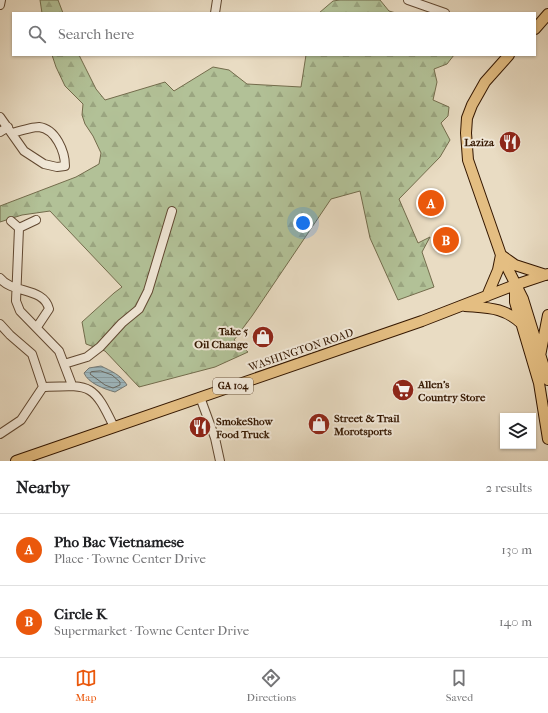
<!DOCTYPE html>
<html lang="en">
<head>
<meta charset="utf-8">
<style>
  body { margin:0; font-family:"IM FELL French Canon",serif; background:#f6f6f6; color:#202124 }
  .controls { position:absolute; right:12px; bottom:12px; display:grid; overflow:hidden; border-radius:0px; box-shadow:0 1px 3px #0004 }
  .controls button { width:36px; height:36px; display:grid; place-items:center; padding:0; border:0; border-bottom:1px solid #e0e0e0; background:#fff; color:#202124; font:20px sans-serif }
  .you { position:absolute; left:303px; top:223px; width:14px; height:14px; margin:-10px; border:3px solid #fff; border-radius:50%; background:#1a73e8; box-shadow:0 0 0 6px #1a73e833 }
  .badge { display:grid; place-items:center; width:26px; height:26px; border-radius:50%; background:#ea580c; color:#fff; font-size:13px; font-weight:700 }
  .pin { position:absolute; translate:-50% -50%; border:2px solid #fff; box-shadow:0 1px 4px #0006 }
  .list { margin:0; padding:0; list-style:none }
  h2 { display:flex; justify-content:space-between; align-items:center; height:52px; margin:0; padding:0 16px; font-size:17px }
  h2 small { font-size:13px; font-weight:400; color:#757577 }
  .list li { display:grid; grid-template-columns:26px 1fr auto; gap:12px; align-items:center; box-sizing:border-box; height:72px; padding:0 16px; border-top:1px solid #e0e0e0 }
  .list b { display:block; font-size:15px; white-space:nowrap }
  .list p { margin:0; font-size:13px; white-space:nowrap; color:#757577 }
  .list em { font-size:13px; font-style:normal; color:#757577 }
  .icon { flex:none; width:22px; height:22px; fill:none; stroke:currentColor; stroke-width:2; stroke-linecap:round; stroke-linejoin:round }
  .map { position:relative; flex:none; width:548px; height:461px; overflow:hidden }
  .search { position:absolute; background:#fff; box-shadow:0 1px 3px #0004; left:12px; right:12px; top:12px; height:44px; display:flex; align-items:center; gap:10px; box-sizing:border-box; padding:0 14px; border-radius:0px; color:#757577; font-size:15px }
  .sheet { height:196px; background:#fff }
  nav { display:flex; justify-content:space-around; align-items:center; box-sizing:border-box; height:56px; border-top:1px solid #e0e0e0; background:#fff; font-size:11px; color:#757577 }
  nav a { display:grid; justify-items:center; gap:2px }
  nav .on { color:#ea580c }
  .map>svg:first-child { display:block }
</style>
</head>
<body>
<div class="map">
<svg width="548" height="461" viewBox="0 0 548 461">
  <defs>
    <pattern id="forest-firs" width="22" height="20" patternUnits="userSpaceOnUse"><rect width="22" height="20" fill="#b2c197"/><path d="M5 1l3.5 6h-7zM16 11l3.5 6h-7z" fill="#9aa580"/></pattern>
    <pattern id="water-rules" width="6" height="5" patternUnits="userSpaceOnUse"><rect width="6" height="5" fill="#9eb8bf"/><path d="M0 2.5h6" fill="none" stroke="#899da2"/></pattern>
  </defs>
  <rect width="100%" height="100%" fill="#e9dcc3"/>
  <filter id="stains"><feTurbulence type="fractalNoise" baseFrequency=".005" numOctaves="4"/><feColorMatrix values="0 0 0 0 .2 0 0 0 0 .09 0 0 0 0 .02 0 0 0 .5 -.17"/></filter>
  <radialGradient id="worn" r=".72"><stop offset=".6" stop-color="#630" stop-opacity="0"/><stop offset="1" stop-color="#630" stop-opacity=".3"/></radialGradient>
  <path fill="url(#forest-firs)" stroke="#736c4c" d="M 40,0 L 58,0 L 63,13 L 42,13 Z
    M 340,0 L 380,0 L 389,11 L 396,13 L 319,13 L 333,1 Z
    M 52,55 L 79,55 L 96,89 L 105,100 L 165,82 L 174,91 L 213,67 L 229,70 L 247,84 L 301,87 L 306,55 L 454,55 L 447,64 L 434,69 L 437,82 L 433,100 L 449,107 L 448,116 L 441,123 L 450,140 L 440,157 L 399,199 L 418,243 L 430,237 L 422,252 L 434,287 L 398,300 L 370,238 L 360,191 L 331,199 L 252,316 L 234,340 L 248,352 L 215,367 L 139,387 L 105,351 L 86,344 L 82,322 L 114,293 L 122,287 L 50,211 L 22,215 L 0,222 L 0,206 L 76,177 L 99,164 L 101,153 L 93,136 L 85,124 L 82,115 L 83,104 L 65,86 L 56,67 Z"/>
  <path fill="url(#water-rules)" stroke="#747873" d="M 101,366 C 111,371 121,375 127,385 L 115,392 C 104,389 88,383 84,373 L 89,368 Z"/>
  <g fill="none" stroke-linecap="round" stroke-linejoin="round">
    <path stroke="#696860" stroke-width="1" d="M 101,371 L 112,375 L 120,382 L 120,385 L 113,388 L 105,385 L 90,374 L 91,372 Z"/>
    <g stroke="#614831" stroke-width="10">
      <path id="minor" d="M 408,0 L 445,13
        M 0,5 L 1,0
        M 215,13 L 217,0
        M 0,117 L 24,151 L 44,164 L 57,167 L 65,166 C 65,152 56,129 39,127 C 33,127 19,131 12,133
        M 0,132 L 8,127
        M 36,220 L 19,228 L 16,301 L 20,311 L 59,351 L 72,385
        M 11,221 L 19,228
        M 0,278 C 12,294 44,287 49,309 L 37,327
        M 0,324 L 10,335 L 32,354 L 43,387
        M 64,364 L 87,357 L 100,347 L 122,323 L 139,309 L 148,291 L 172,211
        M 43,387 C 91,385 93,383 114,427
        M 200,397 L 215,438 L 220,461
        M 0,434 L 21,420 L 43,387"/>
    </g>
    <g stroke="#341700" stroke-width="12">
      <path id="major" d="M 535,29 L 548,14
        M 509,55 L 485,82 L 472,105 L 467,118 L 466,133 L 468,160 L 501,255 L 523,299 L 548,380
        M 501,255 L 515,265 L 546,275
        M 515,285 L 515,302 L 539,383 L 548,439
        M 487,296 L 498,270 L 501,255
        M 465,306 C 488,308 504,307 522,324
        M 540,356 L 548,315
        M 16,461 L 422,321 L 515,285 L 548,274"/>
    </g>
    <use href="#minor" stroke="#f1e8d8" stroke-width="8"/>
    <use href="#major" stroke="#e4be82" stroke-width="10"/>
  </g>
  <defs>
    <g id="restaurant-disc" transform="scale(1.15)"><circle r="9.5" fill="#8f2418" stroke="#f1e8d8"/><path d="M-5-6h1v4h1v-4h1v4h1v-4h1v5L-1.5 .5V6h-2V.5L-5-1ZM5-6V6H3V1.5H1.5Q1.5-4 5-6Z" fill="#fff"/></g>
    <g id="shop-disc" transform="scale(1.15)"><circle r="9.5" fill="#8f2418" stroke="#f1e8d8"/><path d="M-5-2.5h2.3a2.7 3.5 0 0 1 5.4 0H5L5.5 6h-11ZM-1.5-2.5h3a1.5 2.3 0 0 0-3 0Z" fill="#fff"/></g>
    <g id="supermarket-disc" transform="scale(1.15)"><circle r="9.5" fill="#8f2418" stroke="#f1e8d8"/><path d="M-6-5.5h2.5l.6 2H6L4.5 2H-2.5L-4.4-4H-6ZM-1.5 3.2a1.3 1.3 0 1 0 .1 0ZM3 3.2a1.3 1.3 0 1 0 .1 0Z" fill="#fff"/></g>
  </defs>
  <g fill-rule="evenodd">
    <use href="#restaurant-disc" x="510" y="142"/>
    <use href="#shop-disc" x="263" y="337"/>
    <use href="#supermarket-disc" x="403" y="390"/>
    <use href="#shop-disc" x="319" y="424"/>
    <use href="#restaurant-disc" x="200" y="427"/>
  </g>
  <g text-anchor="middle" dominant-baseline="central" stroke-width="4" stroke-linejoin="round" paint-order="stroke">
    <rect fill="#f1e8d8" stroke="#6d5641" stroke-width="1" x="213" y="378" width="40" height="16" rx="3"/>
    <g font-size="10" font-weight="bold" fill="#341700">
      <text x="233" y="386">GA 104</text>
    </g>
    <g font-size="11" font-weight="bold" fill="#341700" stroke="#f1e8d8" text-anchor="start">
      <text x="494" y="142" text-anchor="end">Laziza</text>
      <text x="248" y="331" text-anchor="end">Take 5<tspan x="248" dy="13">Oil Change</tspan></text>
      <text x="418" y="384">Allen's<tspan x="418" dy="13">Country Store</tspan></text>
      <text x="334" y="418">Street &amp; Trail<tspan x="334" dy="13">Morotsports</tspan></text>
      <text x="216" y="421">SmokeShow<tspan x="216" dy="13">Food Truck</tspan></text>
    </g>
    <g font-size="11" fill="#341700" stroke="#f1e8d8">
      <text transform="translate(301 350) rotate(-19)">WASHINGTON ROAD</text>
    </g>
  </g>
  <rect width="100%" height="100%" filter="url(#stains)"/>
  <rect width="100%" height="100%" fill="url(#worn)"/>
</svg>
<div class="controls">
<button><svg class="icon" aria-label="layers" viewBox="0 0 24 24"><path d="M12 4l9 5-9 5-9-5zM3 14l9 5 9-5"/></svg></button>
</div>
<div class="you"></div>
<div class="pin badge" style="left:431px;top:203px">A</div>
<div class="pin badge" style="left:446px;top:240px">B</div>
<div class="search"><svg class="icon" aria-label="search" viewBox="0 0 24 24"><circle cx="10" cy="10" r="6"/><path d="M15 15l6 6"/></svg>Search here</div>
</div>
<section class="sheet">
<h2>Nearby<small>2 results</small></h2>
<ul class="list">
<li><span class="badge">A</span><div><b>Pho Bac Vietnamese</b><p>Place · Towne Center Drive</p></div><em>130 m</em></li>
<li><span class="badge">B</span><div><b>Circle K</b><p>Supermarket · Towne Center Drive</p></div><em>140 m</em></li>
</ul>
</section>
<nav>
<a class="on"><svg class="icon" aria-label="map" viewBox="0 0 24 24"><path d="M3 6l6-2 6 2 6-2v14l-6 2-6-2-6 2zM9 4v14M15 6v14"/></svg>Map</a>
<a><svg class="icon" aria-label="directions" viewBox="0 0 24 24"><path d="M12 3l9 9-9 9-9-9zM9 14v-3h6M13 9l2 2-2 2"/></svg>Directions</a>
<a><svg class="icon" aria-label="saved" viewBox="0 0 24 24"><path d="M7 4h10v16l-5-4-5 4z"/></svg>Saved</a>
</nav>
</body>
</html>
